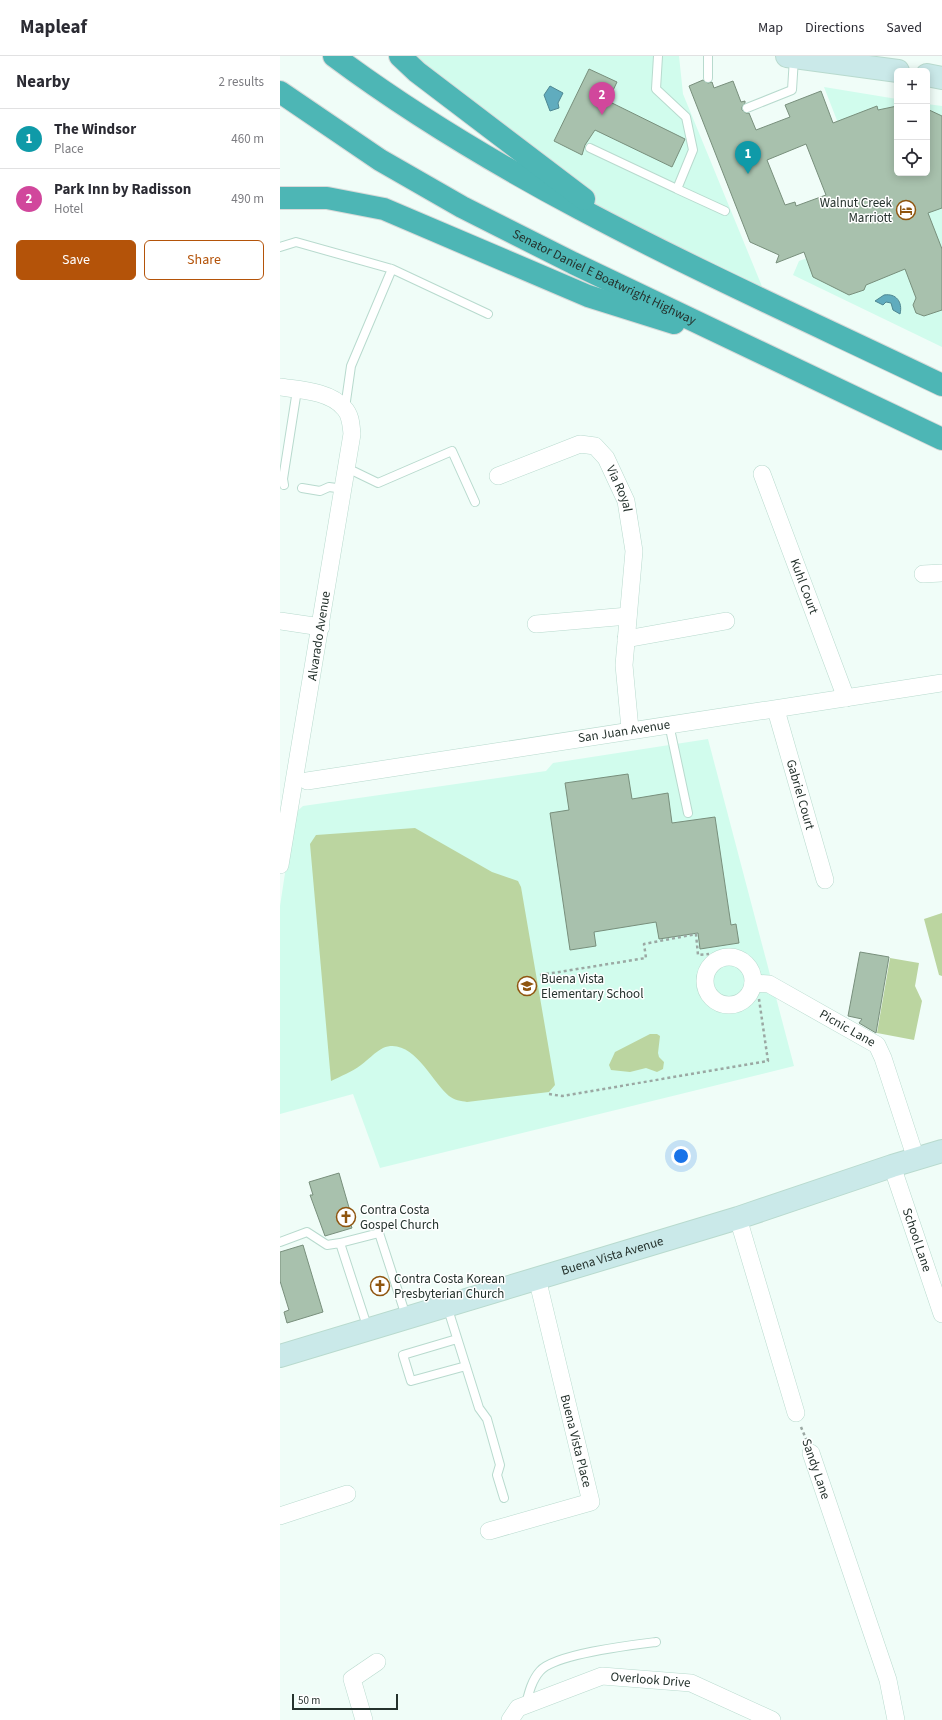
<!DOCTYPE html>
<html lang="en">
<head>
<meta charset="utf-8">
<style>
  body { margin:0; font-family:"Source Sans 3",sans-serif; background:#f7f7f7; color:#2b2b33 }
  .controls { position:absolute; right:12px; top:12px; display:grid; overflow:hidden; border-radius:6px; box-shadow:0 2px 10px #0003 }
  .controls button { width:36px; height:36px; display:grid; place-items:center; padding:0; border:0; border-bottom:1px solid #e1e1e2; background:#fff; color:#2b2b33; font:20px sans-serif }
  .scale { position:absolute; left:12px; bottom:10px; width:106px; box-sizing:border-box; padding-left:4px; border:2px solid #25322d; border-top:0; font-size:11px; line-height:14px; white-space:nowrap; color:#25322d; -webkit-text-stroke:3px #fff; paint-order:stroke }
  .you { position:absolute; left:401px; top:1100px; width:14px; height:14px; margin:-10px; border:3px solid #fff; border-radius:50%; background:#1a73e8; box-shadow:0 0 0 6px #1a73e833 }
  .badge { display:grid; place-items:center; width:26px; height:26px; border-radius:50%; background:#b45309; color:#fff; font-size:13px; font-weight:700 }
  .pin { position:absolute; translate:-50% -33px; filter:drop-shadow(0 1px 2px #0008) }
  .pin::after { content:''; position:absolute; top:21px; width:14px; height:12px; background:inherit; clip-path:polygon(0 0,100% 0,50% 100%) }
  .list { margin:0; padding:0; list-style:none }
  h2 { display:flex; justify-content:space-between; align-items:center; height:52px; margin:0; padding:0 16px; font-size:17px }
  h2 small { font-size:13px; font-weight:400; color:#7c7c81 }
  .list li { display:grid; grid-template-columns:26px 1fr auto; gap:12px; align-items:center; box-sizing:border-box; height:60px; padding:0 16px; border-top:1px solid #e1e1e2 }
  .list b { display:block; font-size:15px; white-space:nowrap }
  .list p { margin:0; font-size:13px; white-space:nowrap; color:#7c7c81 }
  .list em { font-size:13px; font-style:normal; color:#7c7c81 }
  .actions { display:flex; gap:8px; padding:12px 16px }
  .actions a { flex:1; padding:9px 0; border:1px solid #b45309; border-radius:6px; text-align:center; font-size:14px; color:#b45309 }
  .actions .main { background:#b45309; color:#fff }
  .icon { flex:none; width:22px; height:22px; fill:none; stroke:currentColor; stroke-width:2; stroke-linecap:round; stroke-linejoin:round }
  .map { position:relative; flex:none; width:662px; height:1664px; overflow:hidden }
  header { display:flex; align-items:center; gap:24px; box-sizing:border-box; height:56px; padding:0 20px; background:#fff; border-bottom:1px solid #e1e1e2 }
  header strong { font-size:19px }
  nav { display:flex; gap:22px; margin-inline-start:auto; font-size:14px }
  main { display:flex }
  aside { flex:1; background:#fff }
  .map>svg:first-child { display:block }
</style>
</head>
<body>
<header>
<strong>Mapleaf</strong>
<nav><a>Map</a><a>Directions</a><a>Saved</a></nav>
</header>
<main>
<aside>
<h2>Nearby<small>2 results</small></h2>
<ul class="list">
<li><span class="badge" style="background:#0f9aa8">1</span><div><b>The Windsor</b><p>Place</p></div><em>460 m</em></li>
<li><span class="badge" style="background:#d1479c">2</span><div><b>Park Inn by Radisson</b><p>Hotel</p></div><em>490 m</em></li>
</ul>
<div class="actions"><a class="main">Save</a><a>Share</a></div>
</aside>
<div class="map">
<svg width="662" height="1664" viewBox="0 0 662 1664">
  <rect width="100%" height="100%" fill="#f0fdf8"/>
  <path fill="#d1fced" d="M 119,0 L 399,0 L 403,38 L 488,245 L 353,179 Z
    M 544,31 L 617,43 L 617,117 L 647,117 L 647,48 L 662,50 L 662,291 L 513,219 L 519,205 L 600,175 Z
    M 428,683 L 514,1010 L 100,1112 L 73,1038 L 0,1058 L 0,850 L 14,758 L 23,750 L 266,715 L 273,707 Z"/>
  <path fill="#bbd5a0" d="M 135,772 L 212,816 L 238,825 L 241,831 L 275,1029 L 269,1036 L 187,1046 C 181,1045 174,1044 169,1040 C 152,1026 132,980 103,992 C 95,996 88,1004 81,1009 C 72,1016 61,1020 51,1025 L 30,788 L 36,779 Z
    M 662,857 L 662,920 L 659,919 L 644,863 Z
    M 610,902 L 639,907 L 635,930 L 642,945 L 634,984 L 597,977 Z
    M 370,978 L 377,978 L 380,980 L 378,997 L 379,1001 L 384,1006 L 383,1013 L 377,1016 L 366,1012 L 350,1016 L 331,1014 L 329,1009 L 335,996 Z"/>
  <path fill="#60acbe" stroke="#4e8792" d="M 270,30 L 283,37 L 278,47 L 279,52 L 270,55 L 264,39 Z
    M 604,239 C 616,237 623,246 620,258 L 613,254 L 611,247 L 606,246 L 603,249 L 595,245 Z"/>
  <path fill="#a8c1ad" stroke="#788f7c" fill-rule="evenodd" d="M 309,13 L 337,26 L 328,45 L 405,83 L 392,111 L 315,74 L 305,89 L 302,99 L 274,85 Z
    M 423,24 L 428,27 L 432,26 L 434,32 L 453,25 L 461,46 L 465,45 L 465,47 L 462,51 L 462,54 L 466,57 L 469,57 L 476,74 L 510,61 L 505,49 L 541,35 L 553,67 L 597,50 L 598,54 L 617,50 L 617,117 L 647,117 L 647,53 L 662,60 L 662,152 L 648,157 L 662,193 L 662,254 L 644,260 L 636,257 L 633,249 L 636,242 L 625,213 L 586,229 L 584,234 L 569,239 L 533,221 L 524,196 L 496,207 L 499,199 L 470,186 L 409,30 ZM 526,88 L 546,139 L 516,150 L 515,146 L 505,149 L 487,104 Z
    M 348,718 L 352,743 L 388,737 L 392,767 L 435,761 L 451,869 L 456,868 L 459,887 L 420,893 L 418,877 L 379,883 L 376,866 L 314,876 L 316,890 L 290,894 L 270,757 L 289,754 L 285,727 Z
    M 580,896 L 609,901 L 596,977 L 579,967 L 582,963 L 568,960 Z
    M 59,1117 L 72,1162 L 69,1163 L 72,1172 L 45,1180 L 30,1139 L 33,1139 L 29,1126 Z
    M 23,1189 L 43,1256 L 7,1267 L 4,1256 L 9,1254 L 0,1225 L 0,1196 Z"/>
  <g fill="none" stroke-linecap="round" stroke-linejoin="round">
    <g stroke="#b8dace" stroke-width="10">
      <path id="lane" d="M 428,0 L 428,22
        M 467,52 L 512,34 L 514,2
        M 310,92 L 397,133 L 413,94 L 406,61 L 376,33 L 378,0
        M 397,133 L 445,155
        M 0,191 L 16,186 L 112,213 L 71,310 L 65,352
        M 112,213 L 208,258
        M 67,412 L 98,427 L 172,395 L 195,446
        M 4,429 L 3,423 L 17,334
        M 22,432 L 40,435 L 49,431 L 64,433
        M 389,668 L 408,757
        M 0,1186 L 27,1176 L 47,1189 L 60,1187
        M 167,1250 L 199,1352 L 207,1363 L 220,1409 L 217,1419 L 224,1442
        M 88,1273 L 60,1187 L 99,1177 L 126,1260
        M 177,1283 L 123,1299 L 131,1325 L 186,1310
        M 246,1648 C 249,1636 252,1624 260,1615 C 275,1598 352,1589 376,1586"/>
    </g>
    <g stroke="#b8dace" stroke-width="18">
      <g id="street">
        <path d="M 0,331 C 20,334 50,335 64,352 C 71,359 71,369 72,378 L 0,809"/>
        <path id="s1" d="M 482,418 L 566,642"/>
        <path id="s2" d="M 218,420 L 300,388 L 315,390 L 326,402 L 346,445 L 354,495 L 344,609 L 350,673"/>
        <path d="M 643,518 L 662,517"/>
        <path d="M 0,565 L 41,571"/>
        <path d="M 256,568 L 348,560"/>
        <path d="M 346,583 L 446,565"/>
        <path id="s3" d="M 496,654 L 545,824"/>
        <path id="s4" d="M 27,725 C 238,691 450,659 662,627"/>
        <circle cx="449" cy="925" r="24"/>
        <path id="s5" d="M 473,927 L 489,928 L 597,989 L 603,1002 L 636,1103"/>
        <path id="s6" d="M 612,1110 L 662,1258"/>
        <path d="M 458,1162 L 516,1357"/>
        <path d="M 531,1397 L 608,1624 L 616,1664"/>
        <path d="M 0,1460 L 67,1438"/>
        <path d="M 209,1475 L 311,1446 L 257,1222"/>
        <path d="M 84,1664 L 72,1623 L 97,1606"/>
        <path id="s7" d="M 230,1664 L 238,1652 L 322,1620 L 411,1627 L 492,1664"/>
      </g>
    </g>
    <g stroke="#b8dace" stroke-width="24">
      <g id="secondary">
        <path d="M 507,0 L 618,15"/>
        <path d="M 647,19 L 662,22"/>
        <path id="s8" d="M 0,1300 L 458,1162 L 612,1110 L 662,1095"/>
      </g>
    </g>
    <g stroke="#d8dad9" stroke-width="24">
      <g id="highway">
        <path d="M 54,0 C 238,137 456,230 662,329"/>
        <path d="M 120,0 L 137,16 L 304,143"/>
        <path id="s9" d="M 0,36 L 100,104 L 182,151 L 293,207 L 662,383"/>
        <path d="M 0,142 L 47,142 L 104,153 L 308,240 L 394,267"/>
      </g>
    </g>
    <path stroke="#9ba8a3" stroke-width="2.5" stroke-dasharray="3 3" stroke-linecap="butt" d="M 260,919 L 366,902 L 364,888 L 416,878 L 418,899 L 429,898
      M 269,1038 L 282,1040 L 488,1005 L 479,943
      M 521,1371 L 526,1383"/>
    <use href="#lane" stroke="#fff" stroke-width="8"/>
    <use href="#street" stroke="#fff" stroke-width="17"/>
    <use href="#secondary" stroke="#cae9e9" stroke-width="22"/>
    <use href="#highway" stroke="#4db6b5" stroke-width="22"/>
  </g>
  <defs>
    <g id="hotel-ring" transform="scale(1)"><circle r="9.5" fill="#fff" stroke="#8f550f" stroke-width="1.5"/><path d="M-6-4.5h1.5V1H6V5H4.5V3h-9V5H-6ZM-4 0a1.8 1.8 0 1 1 3.6 0ZM.5 0V-2.5h3Q6-2.5 6 0Z" fill="#8f550f"/></g>
    <g id="school-ring" transform="scale(1)"><circle r="9.5" fill="#fff" stroke="#8f550f" stroke-width="1.5"/><path d="M0-5L7-2L0 1L-7-2ZM-4 1L0 2.5L4 1V4Q0 6-4 4Z" fill="#8f550f"/></g>
    <g id="church-ring" transform="scale(1)"><circle r="9.5" fill="#fff" stroke="#8f550f" stroke-width="1.5"/><path d="M-1.2-6h2.4v3.5h3.3v2.4h-3.3V6h-2.4V-.1h-3.3v-2.4h3.3Z" fill="#8f550f"/></g>
  </defs>
  <g fill-rule="evenodd">
    <use href="#hotel-ring" x="626" y="154"/>
    <use href="#school-ring" x="247" y="930"/>
    <use href="#church-ring" x="66" y="1161"/>
    <use href="#church-ring" x="100" y="1230"/>
  </g>
  <g text-anchor="middle" dominant-baseline="central" stroke-width="3" stroke-linejoin="round" paint-order="stroke">
    <g font-size="13" fill="#25322d" stroke="#fff" text-anchor="start">
      <text x="612" y="147" text-anchor="end">Walnut Creek<tspan x="612" dy="15">Marriott</tspan></text>
      <text x="261" y="923">Buena Vista<tspan x="261" dy="15">Elementary School</tspan></text>
      <text x="80" y="1154">Contra Costa<tspan x="80" dy="15">Gospel Church</tspan></text>
      <text x="114" y="1223">Contra Costa Korean<tspan x="114" dy="15">Presbyterian Church</tspan></text>
    </g>
    <g font-size="13" fill="#25322d" stroke="#fff">
      <text stroke="none"><textPath href="#s9" startOffset="374">Senator Daniel E Boatwright Highway</textPath></text>
      <text stroke="none"><textPath href="#s2" startOffset="153">Via Royal</textPath></text>
      <text stroke="none"><textPath href="#s1" startOffset="120">Kuhl Court</textPath></text>
      <text transform="translate(39 580) rotate(-81)">Alvarado Avenue</text>
      <text stroke="none"><textPath href="#s4" startOffset="321">San Juan Avenue</textPath></text>
      <text stroke="none"><textPath href="#s3" startOffset="88">Gabriel Court</textPath></text>
      <text stroke="none"><textPath href="#s5" startOffset="106">Picnic Lane</textPath></text>
      <text stroke="none"><textPath href="#s6" startOffset="78">School Lane</textPath></text>
      <text stroke="none"><textPath href="#s8" startOffset="347">Buena Vista Avenue</textPath></text>
      <text transform="translate(296 1385) rotate(76)">Buena Vista Place</text>
      <text transform="translate(536 1413) rotate(71)">Sandy Lane</text>
      <text stroke="none"><textPath href="#s7" startOffset="153">Overlook Drive</textPath></text>
    </g>
  </g>
</svg>
<div class="controls">
<button>+</button>
<button>−</button>
<button><svg class="icon" aria-label="locate" viewBox="0 0 24 24"><circle cx="12" cy="12" r="6"/><path d="M12 2v4M12 18v4M2 12h4M18 12h4"/></svg></button>
</div>
<div class="scale">50 m</div>
<div class="you"></div>
<div class="pin badge" style="left:468px;top:118px;background:#0f9aa8">1</div>
<div class="pin badge" style="left:322px;top:59px;background:#d1479c">2</div>
</div>
</main>
</body>
</html>
